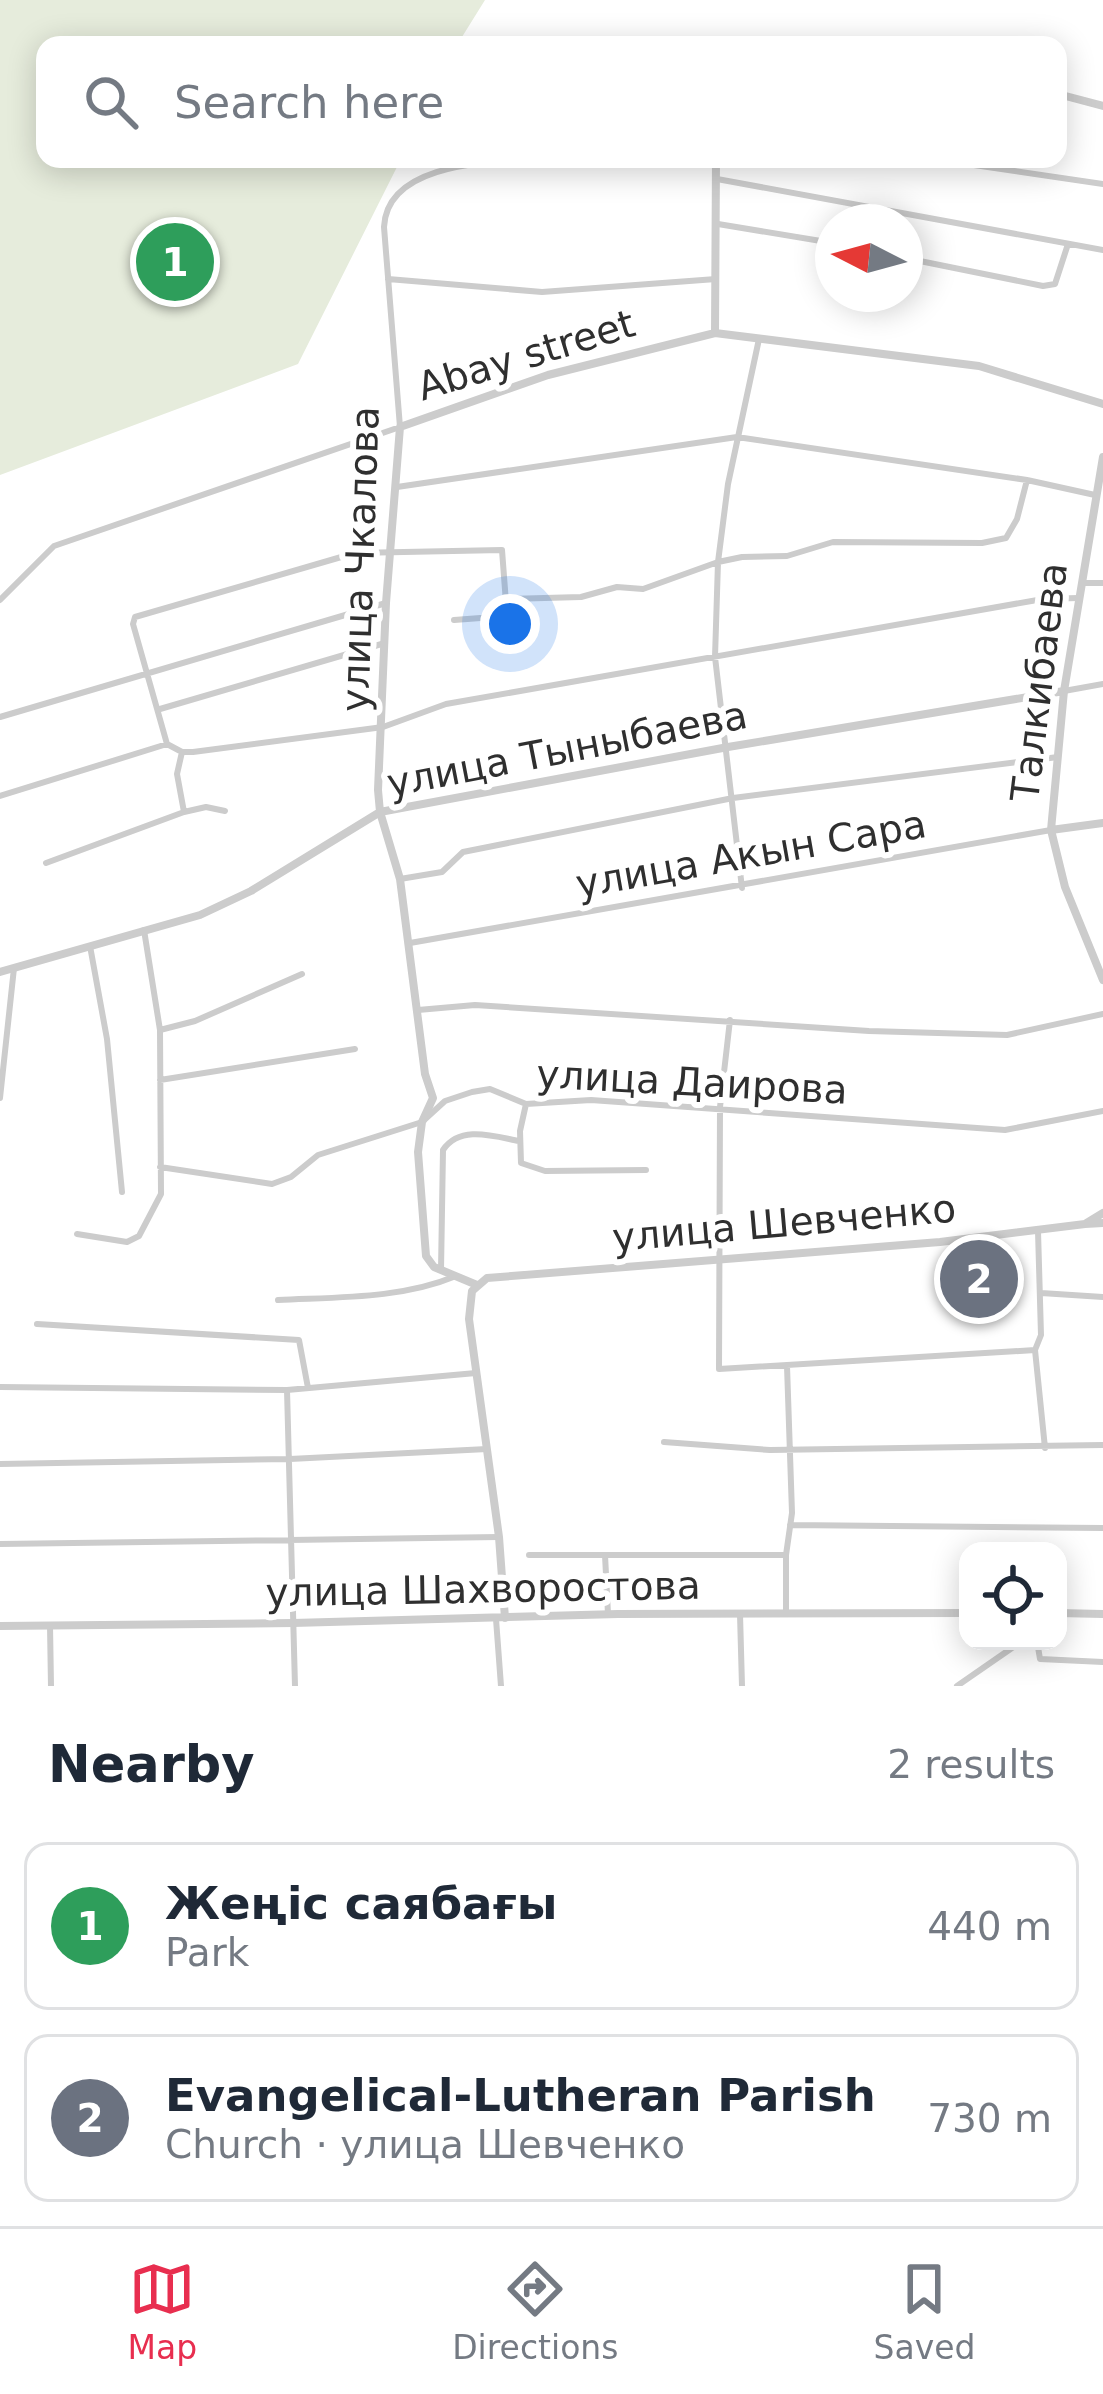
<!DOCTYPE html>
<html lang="en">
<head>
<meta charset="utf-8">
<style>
  body { margin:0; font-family:"DejaVu Sans",sans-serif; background:#f2f2f3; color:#1f2937 }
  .controls { position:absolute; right:36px; bottom:36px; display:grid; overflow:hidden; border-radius:24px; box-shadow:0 6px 30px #0003 }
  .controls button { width:108px; height:108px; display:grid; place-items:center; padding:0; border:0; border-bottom:3px solid #e0e1e3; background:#fff; color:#1f2937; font:60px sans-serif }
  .compass { position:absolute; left:815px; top:204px; width:108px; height:108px; border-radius:50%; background:#fff; box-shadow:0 6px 30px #0003; rotate:276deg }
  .you { position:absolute; left:510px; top:624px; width:42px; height:42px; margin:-30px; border:9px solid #fff; border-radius:50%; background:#1a73e8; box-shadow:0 0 0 18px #1a73e833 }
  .badge { display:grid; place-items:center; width:78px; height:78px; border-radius:50%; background:#e82e4f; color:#fff; font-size:39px; font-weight:700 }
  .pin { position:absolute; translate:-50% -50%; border:6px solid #fff; box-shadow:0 3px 12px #0006 }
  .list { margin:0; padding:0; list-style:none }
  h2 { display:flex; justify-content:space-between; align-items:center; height:156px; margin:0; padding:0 48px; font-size:51px }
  h2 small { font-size:39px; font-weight:400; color:#747a83 }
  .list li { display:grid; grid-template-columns:78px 1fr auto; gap:36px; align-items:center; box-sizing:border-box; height:168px; margin:0 24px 24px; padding:0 24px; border:3px solid #e0e1e3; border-radius:24px }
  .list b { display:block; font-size:45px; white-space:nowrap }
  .list p { margin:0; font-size:39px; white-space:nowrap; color:#747a83 }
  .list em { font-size:39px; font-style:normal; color:#747a83 }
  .icon { flex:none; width:66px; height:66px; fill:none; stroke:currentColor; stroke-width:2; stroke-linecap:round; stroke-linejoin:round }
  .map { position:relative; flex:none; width:1103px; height:1686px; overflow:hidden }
  .search { position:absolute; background:#fff; box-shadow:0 6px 30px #0003; left:36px; right:36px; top:36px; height:132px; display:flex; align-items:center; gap:30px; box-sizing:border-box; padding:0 42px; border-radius:24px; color:#747a83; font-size:45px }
  .sheet { height:540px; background:#fff }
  nav { display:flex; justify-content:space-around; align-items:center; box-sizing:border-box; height:168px; border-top:3px solid #e0e1e3; background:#fff; font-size:33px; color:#747a83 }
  nav a { display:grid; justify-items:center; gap:6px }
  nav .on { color:#e82e4f }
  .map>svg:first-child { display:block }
</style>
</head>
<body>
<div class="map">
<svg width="1103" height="1686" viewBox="0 0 1103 1686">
  <rect width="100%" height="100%" fill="#fff"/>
  <path fill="#e6ecdc" d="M 0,0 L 485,0 L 457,45 L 45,45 L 45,159 L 401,159 L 298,364 L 0,475 Z"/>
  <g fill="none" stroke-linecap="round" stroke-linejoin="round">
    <path stroke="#ccc" stroke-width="6" d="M 933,159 L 1103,184
      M 717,179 L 1103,250
      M 718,224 L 833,243
      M 905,258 L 1043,286 L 1055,284 L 1068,244
      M 388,279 L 542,292 L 716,279
      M 397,487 L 737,437 L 1027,480 L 1095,495
      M 1082,583 L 1103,583
      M 506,599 L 581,597 L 617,587 L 643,589 L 718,562 L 742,557 L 787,556 L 833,542 L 982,543 L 1006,538 L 1017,519 L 1027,480
      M 0,600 L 54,546 L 400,427 L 384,227 C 387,163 489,162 534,159
      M 1064,691 L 1103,684
      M 160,709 L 385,643
      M 0,717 L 386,603
      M 167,744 L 133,624 L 135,617 L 355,553 L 502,550 L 507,616 L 454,620
      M 182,752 L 177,774 L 184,812
      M 0,796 L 167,744 L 182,752 L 193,752 L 383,727 L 446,704 L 1043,599 L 1078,598
      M 46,863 L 184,812 L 206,807 L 225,811
      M 400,879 L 442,872 L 463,852 L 733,798 L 1058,757
      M 742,888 L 715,657 L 718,562 L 728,484 L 759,339
      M 410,943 L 1051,830
      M 90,946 L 107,1039 L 122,1192
      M 418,1010 L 475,1005 L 869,1031 L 1007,1035 L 1103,1014
      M 730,1020 L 720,1107 L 719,1369 L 1035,1350
      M 160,1030 L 195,1021 L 302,974
      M 160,1080 L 355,1049
      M 0,1098 L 14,968
      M 526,1104 L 520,1131 L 521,1163 L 545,1171 L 646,1170
      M 160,1167 L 272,1184 L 291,1177 L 318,1155 L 422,1122 L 445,1101 L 472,1092 L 490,1089 L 526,1104 L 591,1100 L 1005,1130 L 1103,1111
      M 1038,1231 L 1041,1335 L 1035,1350 L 1045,1448
      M 77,1234 L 127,1242 L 139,1236 L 161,1194 L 160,1030 L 144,930
      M 441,1270 L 443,1150 C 460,1125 493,1136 519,1141
      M 1041,1293 L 1103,1297
      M 278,1300 C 337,1297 401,1299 456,1276
      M 37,1324 L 299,1340 L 308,1388
      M 0,1387 L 287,1390 L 476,1373
      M 287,1390 L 295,1686
      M 664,1442 L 770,1450 L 1103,1445
      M 0,1464 L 290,1459 L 487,1449
      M 790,1525 L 1103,1528
      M 0,1544 L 499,1537
      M 529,1555 L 786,1555
      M 605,1555 L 608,1614
      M 740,1614 L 742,1686
      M 786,1614 L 786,1555 L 792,1513 L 787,1366
      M 496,1619 L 501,1686
      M 50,1625 L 51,1686
      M 1037,1641 L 1040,1659 L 1103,1662
      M 957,1686 L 1022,1641"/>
    <path stroke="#ccc" stroke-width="8" d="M 860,45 L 878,45
      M 1058,94 L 1103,106
      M 715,333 L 716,159
      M 1103,457 L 1064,691 L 1051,830 L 1065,887 L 1103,980
      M 1051,830 L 1103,823
      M 0,972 L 200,915 L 251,891 L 380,812 L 728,747 L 1064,691
      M 1103,1213 L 1085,1224 L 1103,1223
      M 477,1285 L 434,1267 L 426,1256 L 418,1152 L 422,1122 L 433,1098 L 425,1074 L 400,879 L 380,812 L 378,790 L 386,603 L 400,427 L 548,375 L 715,333 L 979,366 L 1103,404
      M 1058,1613 L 1103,1614
      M 505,1618 L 499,1537 L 469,1319 L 472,1291 L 487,1278 L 940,1242 L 1085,1224
      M 0,1626 L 293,1623 L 618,1614 L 968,1613"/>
  </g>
  <g text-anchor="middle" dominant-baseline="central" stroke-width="12" stroke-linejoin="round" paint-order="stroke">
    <g font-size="39" fill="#2f2f2f" stroke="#fff">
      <text transform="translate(526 355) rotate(-17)">Abay street</text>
      <text transform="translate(360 559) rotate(-88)">улица Чкалова</text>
      <text transform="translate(1039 682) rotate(-83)">Талкибаева</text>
      <text transform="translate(567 749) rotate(-11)">улица Тыныбаева</text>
      <text transform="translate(751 854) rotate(-10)">улица Акын Сара</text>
      <text transform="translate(692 1082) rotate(3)">улица Даирова</text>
      <text transform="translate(784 1223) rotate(-5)">улица Шевченко</text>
      <text transform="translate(483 1589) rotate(-1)">улица Шахворостова</text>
    </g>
  </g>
</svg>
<div class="controls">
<button><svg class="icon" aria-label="locate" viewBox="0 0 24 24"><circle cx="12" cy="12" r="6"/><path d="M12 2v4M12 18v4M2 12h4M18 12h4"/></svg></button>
</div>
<svg class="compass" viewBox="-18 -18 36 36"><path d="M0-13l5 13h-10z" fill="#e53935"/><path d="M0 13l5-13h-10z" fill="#747a83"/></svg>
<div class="you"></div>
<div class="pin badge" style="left:175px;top:262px;background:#2e9e5b">1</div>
<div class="pin badge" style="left:979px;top:1279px;background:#6b7280">2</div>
<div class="search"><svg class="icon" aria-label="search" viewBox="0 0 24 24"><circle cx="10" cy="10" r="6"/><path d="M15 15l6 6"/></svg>Search here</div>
</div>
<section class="sheet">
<h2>Nearby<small>2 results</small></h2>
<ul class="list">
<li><span class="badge" style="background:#2e9e5b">1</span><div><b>Жеңіс саябағы</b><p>Park</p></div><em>440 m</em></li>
<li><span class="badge" style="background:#6b7280">2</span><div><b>Evangelical-Lutheran Parish</b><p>Church · улица Шевченко</p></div><em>730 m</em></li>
</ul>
</section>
<nav>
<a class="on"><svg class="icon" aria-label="map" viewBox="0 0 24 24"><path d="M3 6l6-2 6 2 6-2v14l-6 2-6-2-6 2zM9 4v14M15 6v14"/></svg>Map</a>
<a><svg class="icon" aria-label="directions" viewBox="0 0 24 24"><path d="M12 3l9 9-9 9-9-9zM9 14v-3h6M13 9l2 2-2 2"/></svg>Directions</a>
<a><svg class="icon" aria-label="saved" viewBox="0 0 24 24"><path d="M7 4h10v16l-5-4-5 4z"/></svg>Saved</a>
</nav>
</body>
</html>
